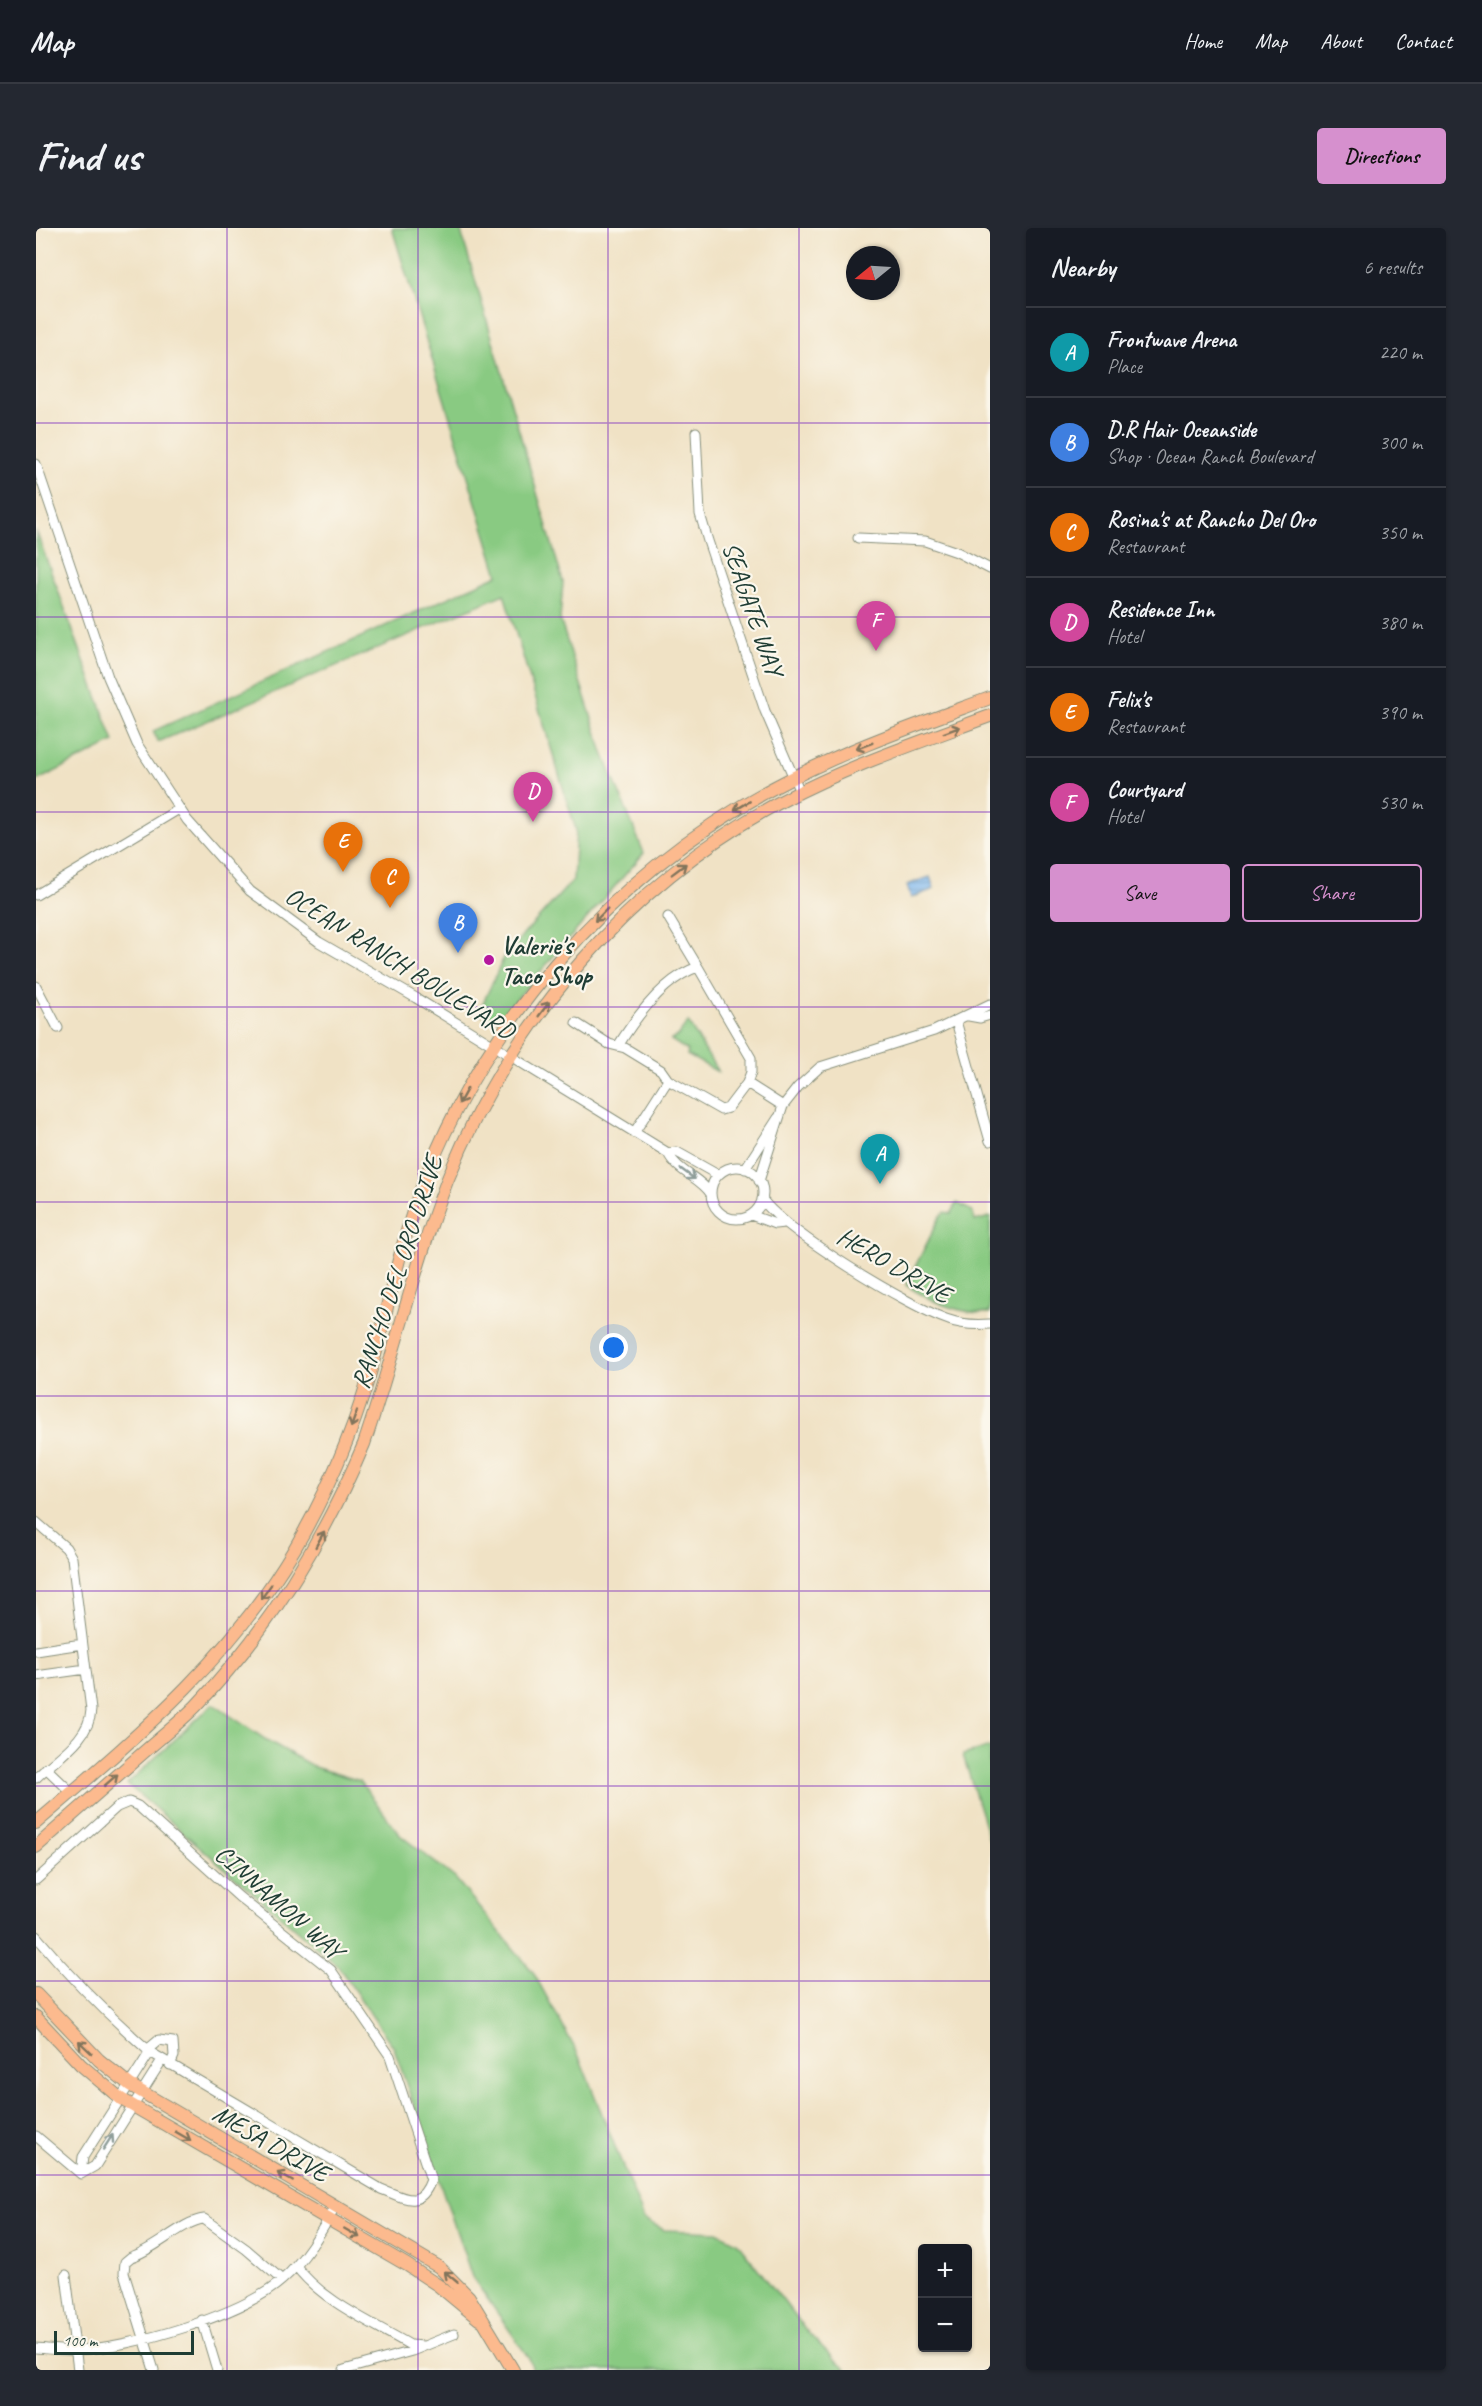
<!DOCTYPE html>
<html lang="en">
<head>
<meta charset="utf-8">
<style>
  body { margin:0; font-family:Caveat,sans-serif; background:#242831; color:#f1f3f6 }
  .controls { position:absolute; right:18px; bottom:18px; display:grid; overflow:hidden; border-radius:6px; box-shadow:0 2px 4px #0004 }
  .controls button { width:54px; height:54px; display:grid; place-items:center; padding:0; border:0; border-bottom:2px solid #363941; background:#171b24; color:#f1f3f6; font:30px sans-serif }
  .compass { position:absolute; left:810px; top:18px; width:54px; height:54px; border-radius:50%; background:#171b24; box-shadow:0 2px 4px #0004; rotate:252deg }
  .scale { position:absolute; left:18px; bottom:15px; width:140px; box-sizing:border-box; padding-left:6px; border:3px solid #1f3d34; border-top:0; font-size:16px; line-height:21px; white-space:nowrap; color:#1f3d34; -webkit-text-stroke:4px #fbf7ec; paint-order:stroke }
  .you { position:absolute; left:578px; top:1120px; width:21px; height:21px; margin:-15px; border:4px solid #fff; border-radius:50%; background:#1a73e8; box-shadow:0 0 0 9px #1a73e833 }
  .badge { display:grid; place-items:center; width:39px; height:39px; border-radius:50%; background:#d690ce; color:#fff; font-size:20px; font-weight:700 }
  .pin { position:absolute; translate:-50% -50px; filter:drop-shadow(0 2px 3px #0008) }
  .pin::after { content:''; position:absolute; top:32px; width:21px; height:18px; background:inherit; clip-path:polygon(0 0,100% 0,50% 100%) }
  .list { margin:0; padding:0; list-style:none }
  h2 { display:flex; justify-content:space-between; align-items:center; height:78px; margin:0; padding:0 24px; font-size:26px }
  h2 small { font-size:20px; font-weight:400; color:#9ea1a6 }
  .list li { display:grid; grid-template-columns:39px 1fr auto; gap:18px; align-items:center; box-sizing:border-box; height:90px; padding:0 24px; border-top:2px solid #363941 }
  .list b { display:block; font-size:22px; white-space:nowrap }
  .list p { margin:0; font-size:20px; white-space:nowrap; color:#9ea1a6 }
  .list em { font-size:20px; font-style:normal; color:#9ea1a6 }
  .actions { display:flex; gap:12px; padding:18px 24px }
  .actions a { flex:1; padding:14px 0; border:2px solid #d690ce; border-radius:6px; text-align:center; font-size:21px; color:#d690ce }
  .actions .main { background:#d690ce; color:#111 }
  .map { position:relative; flex:none; width:954px; height:2142px; overflow:hidden; border-radius:6px }
  header { display:flex; align-items:center; gap:36px; box-sizing:border-box; height:84px; padding:0 30px; background:#171b24; border-bottom:2px solid #363941 }
  header strong { font-size:28px }
  nav { display:flex; gap:33px; margin-inline-start:auto; font-size:21px }
  .intro { display:flex; align-items:center; justify-content:space-between; box-sizing:border-box; height:144px; padding:0 36px }
  h1 { margin:0; font-size:42px }
  .button { padding:15px 27px; border-radius:6px; background:#d690ce; color:#111; font-size:21px; font-weight:700 }
  main { display:flex; gap:36px; padding:0 36px }
  aside { flex:1; background:#171b24; border-radius:6px; box-shadow:0 2px 4px #0004 }
  .map>svg:first-child { display:block }
</style>
</head>
<body>
<header>
<strong>Map</strong>
<nav><a>Home</a><a>Map</a><a>About</a><a>Contact</a></nav>
</header>
<div class="intro"><h1>Find us</h1><a class="button">Directions</a></div>
<main>
<div class="map">
<svg width="954" height="2142" viewBox="0 0 954 2142">
  <defs>
    <pattern id="water-rules" width="6" height="5" patternUnits="userSpaceOnUse" patternTransform="scale(1.5)"><rect width="6" height="5" fill="#7eb7ef"/><path d="M0 2.5h6" fill="none" stroke="#6796c2"/></pattern>
  </defs>
  <rect width="100%" height="100%" fill="#fbf7ec"/>
  <filter id="ink" filterUnits="userSpaceOnUse"><feTurbulence type="fractalNoise" baseFrequency=".0167" numOctaves="2"/><feDisplacementMap in="SourceGraphic" scale="12" xChannelSelector="R" yChannelSelector="G"/><feConvolveMatrix kernelMatrix="1 2 1 2 8 2 1 2 1" color-interpolation-filters="sRGB"/></filter>
  <filter id="wash" filterUnits="userSpaceOnUse"><feTurbulence type="fractalNoise" baseFrequency=".008" numOctaves="4" result="noise"/><feDisplacementMap in="SourceGraphic" scale="24" xChannelSelector="R" yChannelSelector="G"/><feGaussianBlur stdDeviation="1.35" result="paint"/><feColorMatrix in="noise" values="0 0 0 0 0 0 0 0 0 0 0 0 0 0 0 0 0 1.4 0 .05"/><feComposite in="paint" operator="in"/></filter>
  <g filter="url(#wash)">
    <rect width="100%" height="100%" fill="#f0e2c5"/>
    <path fill="#89ca82" stroke="#54845b" stroke-width="1.5" d="M 356,0 L 424,0 L 527,354 L 524,391 L 567,525 L 608,625 L 463,791 L 442,786 L 469,727 L 537,652 L 540,602 L 468,366 L 122,514 L 117,503 L 462,347 Z
      M 0,303 L 78,514 L 0,553 Z
      M 652,794 L 682,844 L 651,827 L 652,823 L 635,812 L 642,808 Z
      M 921,975 L 936,983 L 939,993 L 954,989 L 954,1085 C 922,1086 896,1074 870,1057 L 904,989 L 909,984 L 915,986 Z
      M 177,1476 L 229,1511 L 278,1539 L 324,1553 L 364,1607 L 419,1650 L 497,1744 L 542,1826 L 608,1991 L 628,2002 L 681,2004 L 701,2014 L 774,2107 L 810,2142 L 497,2142 L 493,2130 L 436,2049 L 358,1820 L 302,1738 L 91,1556 Z
      M 954,1519 L 954,1614 L 927,1527 Z"/>
    <path fill="url(#water-rules)" stroke="#4e7a92" stroke-width="1.5" d="M 894,649 L 898,661 L 875,670 L 871,657 Z"/>
  </g>
  <g filter="url(#ink)">
    <g fill="none" stroke-linecap="round" stroke-linejoin="round">
      <g stroke="#88907c" stroke-width="11">
        <path id="minor" d="M 660,204 L 664,286 L 672,313 L 729,483 L 764,564
          M 0,236 L 72,449 L 101,516 L 151,592 L 214,663 L 283,714 L 380,770 L 632,925 C 641,944 664,949 675,966
          M 822,310 L 889,313 L 921,324 L 954,341
          M 0,667 L 143,581
          M 632,689 L 662,739
          M 0,758 L 22,800
          M 933,788 L 944,790 L 954,787
          M 920,793 L 954,913
          M 540,795 L 573,816 L 589,820 L 625,842 L 632,852
          M 582,818 C 600,789 628,750 662,739 L 715,830 L 715,844 L 711,855 L 747,878
          M 598,905 L 632,852 L 685,882 L 692,880 L 711,855
          M 632,925 L 641,924 L 682,947
          M675 965a26 26 0 1 1 52 0a26 26 0 1 1-52 0Z
          M 709,941 L 742,890
          M 723,953 L 747,878 L 762,859 L 784,839 L 898,803 L 954,776
          M 726,971 C 748,1003 873,1079 913,1092 C 926,1097 940,1097 954,1096
          M 715,987 L 739,996 L 748,995
          M 0,1294 L 30,1320 L 36,1330 L 55,1482 C 54,1511 20,1530 0,1550
          M 0,1423 L 46,1416
          M 0,1448 L 50,1441
          M 10,1540 L 35,1564
          M 0,1652 L 81,1579 L 93,1574 L 102,1578 L 203,1669 L 295,1742 L 354,1828 L 395,1952 C 384,1982 369,1970 345,1961 L 114,1824 C 72,1787 36,1751 0,1708
          M 111,1822 L 123,1812 L 137,1814 L 138,1828 L 134,1837
          M 0,1908 L 45,1946
          M 45,1946 L 59,1938 L 126,1832
          M 45,1946 L 47,1929 L 114,1824
          M 260,2038 C 287,2074 335,2094 374,2117 L 387,2118
          M 30,2047 L 42,2142
          M 166,2092 L 181,2142
          M 0,2120 C 14,2121 28,2123 41,2122 C 94,2120 207,2087 246,2052 C 269,2032 285,2004 300,1978
          M 118,2142 L 88,2045 L 89,2034 L 95,2029 C 120,2021 147,1993 168,1991 L 210,2021 L 246,2052
          M 308,2142 L 376,2123 L 418,2106"/>
      </g>
      <g stroke="#88907c" stroke-width="14">
        <path id="major" d="M 0,1595 C 99,1510 192,1434 259,1320 C 295,1258 323,1189 341,1120 C 353,1072 363,1024 379,978 C 441,800 573,648 739,559 C 808,522 881,497 954,470
          M 0,1619 C 33,1590 66,1561 99,1532 C 119,1514 141,1497 160,1478 C 234,1401 287,1313 328,1216 C 358,1129 378,1038 411,953 C 474,794 595,653 746,573 C 812,538 884,514 954,488
          M 0,1766 L 63,1832 L 94,1857 L 403,2039 L 433,2069 L 477,2142
          M 0,1789 L 45,1837 L 85,1871 L 371,2037 L 403,2058 L 443,2091"/>
      </g>
      <use href="#minor" stroke="#fff" stroke-width="9"/>
      <use href="#major" stroke="#fcba8e" stroke-width="12"/>
    </g>
    <defs><path id="oneway-shaft" d="M-6 0H5M1.5-3L5.5 0L1.5 3" fill="none" stroke-width="1.6" stroke-linecap="round" stroke-linejoin="round" transform="scale(1.5)"/></defs>
    <g stroke="#82755c">
      <use href="#oneway-shaft" transform="translate(916 502) rotate(-20)"/>
      <use href="#oneway-shaft" transform="translate(828 518) rotate(159)"/>
      <use href="#oneway-shaft" transform="translate(706 578) rotate(149)"/>
      <use href="#oneway-shaft" transform="translate(643 641) rotate(-37)"/>
      <use href="#oneway-shaft" transform="translate(565 687) rotate(135)"/>
      <use href="#oneway-shaft" transform="translate(508 781) rotate(-53)"/>
      <use href="#oneway-shaft" transform="translate(427 868) rotate(119)"/>
      <use href="#oneway-shaft" transform="translate(318 1191) rotate(110)"/>
      <use href="#oneway-shaft" transform="translate(284 1311) rotate(-61)"/>
      <use href="#oneway-shaft" transform="translate(230 1364) rotate(125)"/>
      <use href="#oneway-shaft" transform="translate(75 1552) rotate(-41)"/>
      <use href="#oneway-shaft" transform="translate(49 1819) rotate(-136)"/>
      <use href="#oneway-shaft" transform="translate(147 1908) rotate(30)"/>
      <use href="#oneway-shaft" transform="translate(249 1949) rotate(-150)"/>
      <use href="#oneway-shaft" transform="translate(316 2005) rotate(30)"/>
      <use href="#oneway-shaft" transform="translate(415 2049) rotate(-140)"/>
    </g>
    <g stroke="#8f9e9a">
      <use href="#oneway-shaft" transform="translate(652 946) rotate(36)"/>
      <use href="#oneway-shaft" transform="translate(72 1914) rotate(-57)"/>
    </g>
  </g>
  <path fill="none" stroke="#7b2cbf" stroke-width="1.5" stroke-opacity="0.55" d="M 191,0 L 191,2142M 382,0 L 382,2142M 572,0 L 572,2142M 763,0 L 763,2142M 0,195 L 954,195M 0,389 L 954,389M 0,584 L 954,584M 0,779 L 954,779M 0,974 L 954,974M 0,1168 L 954,1168M 0,1363 L 954,1363M 0,1558 L 954,1558M 0,1753 L 954,1753M 0,1947 L 954,1947"/>
  <circle fill="#b5179e" stroke="#fbf7ec" stroke-width="2" cx="453" cy="732" r="6"/>
  <g text-anchor="middle" dominant-baseline="central" stroke-width="4.5" stroke-linejoin="round" paint-order="stroke">
    <g font-size="26" fill="#1f3d34" stroke="#fbf7ec">
      <text transform="translate(717 381) rotate(71)">SEAGATE WAY</text>
      <text transform="translate(364 735) rotate(32)">OCEAN RANCH BOULEVARD</text>
      <text transform="translate(858 1037) rotate(30)">HERO DRIVE</text>
      <text transform="translate(361 1044) rotate(-72)">RANCHO DEL ORO DRIVE</text>
      <text transform="translate(243 1674) rotate(41)">CINNAMON WAY</text>
      <text transform="translate(235 1915) rotate(30)">MESA DRIVE</text>
    </g>
    <g font-size="26" font-weight="bold" fill="#1f3d34" stroke="#fbf7ec" text-anchor="start">
      <text x="465" y="717">Valerie's<tspan x="465" dy="30">Taco Shop</tspan></text>
    </g>
  </g>
</svg>
<div class="controls">
<button>+</button>
<button>−</button>
</div>
<svg class="compass" viewBox="-18 -18 36 36"><path d="M0-13l5 13h-10z" fill="#e53935"/><path d="M0 13l5-13h-10z" fill="#9ea1a6"/></svg>
<div class="scale">100 m</div>
<div class="you"></div>
<div class="pin badge" style="left:844px;top:956px;background:#0f9aa8">A</div>
<div class="pin badge" style="left:422px;top:725px;background:#3f7fe0">B</div>
<div class="pin badge" style="left:354px;top:680px;background:#e8710a">C</div>
<div class="pin badge" style="left:497px;top:594px;background:#d1479c">D</div>
<div class="pin badge" style="left:307px;top:644px;background:#e8710a">E</div>
<div class="pin badge" style="left:840px;top:423px;background:#d1479c">F</div>
</div>
<aside>
<h2>Nearby<small>6 results</small></h2>
<ul class="list">
<li><span class="badge" style="background:#0f9aa8">A</span><div><b>Frontwave Arena</b><p>Place</p></div><em>220 m</em></li>
<li><span class="badge" style="background:#3f7fe0">B</span><div><b>D.R Hair Oceanside</b><p>Shop · Ocean Ranch Boulevard</p></div><em>300 m</em></li>
<li><span class="badge" style="background:#e8710a">C</span><div><b>Rosina's at Rancho Del Oro</b><p>Restaurant</p></div><em>350 m</em></li>
<li><span class="badge" style="background:#d1479c">D</span><div><b>Residence Inn</b><p>Hotel</p></div><em>380 m</em></li>
<li><span class="badge" style="background:#e8710a">E</span><div><b>Felix's</b><p>Restaurant</p></div><em>390 m</em></li>
<li><span class="badge" style="background:#d1479c">F</span><div><b>Courtyard</b><p>Hotel</p></div><em>530 m</em></li>
</ul>
<div class="actions"><a class="main">Save</a><a>Share</a></div>
</aside>
</main>
</body>
</html>
